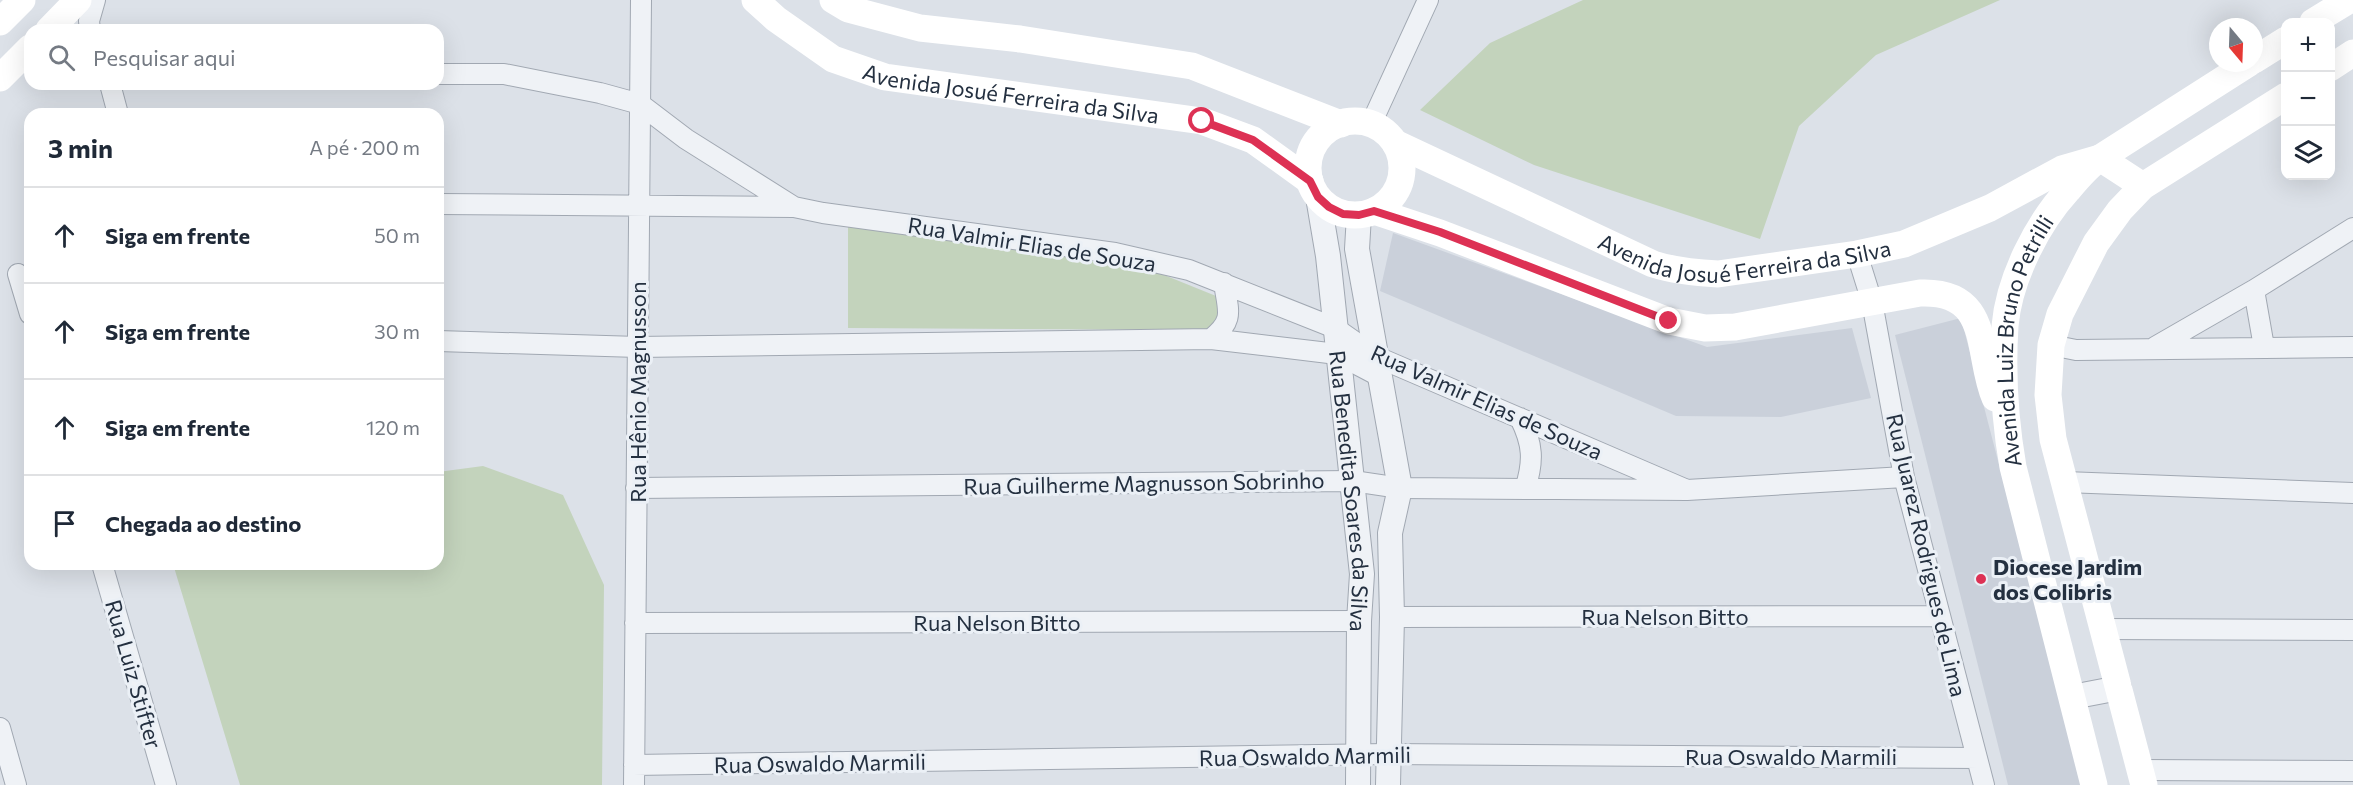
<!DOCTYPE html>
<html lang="pt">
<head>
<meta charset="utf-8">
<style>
  body { margin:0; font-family:Commissioner,sans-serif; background:#f2f2f3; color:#1f2937 }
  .controls { position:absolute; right:18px; top:18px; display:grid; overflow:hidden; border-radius:12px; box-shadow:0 6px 24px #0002 }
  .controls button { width:54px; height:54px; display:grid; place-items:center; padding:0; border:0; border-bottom:2px solid #e0e1e3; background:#fff; color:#1f2937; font:30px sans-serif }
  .compass { position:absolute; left:2209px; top:18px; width:54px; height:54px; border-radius:50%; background:#fff; box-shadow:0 6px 24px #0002; rotate:161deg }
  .stop { position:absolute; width:18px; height:18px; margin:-14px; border:4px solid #dd3154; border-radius:50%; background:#fff }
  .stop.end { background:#dd3154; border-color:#fff; box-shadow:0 2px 6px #0008 }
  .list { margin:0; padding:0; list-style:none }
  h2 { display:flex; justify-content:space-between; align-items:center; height:78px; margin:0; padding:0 24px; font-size:26px }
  h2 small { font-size:20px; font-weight:400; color:#747a83 }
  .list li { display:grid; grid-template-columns:39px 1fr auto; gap:18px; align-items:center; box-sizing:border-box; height:96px; padding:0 24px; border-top:2px solid #e0e1e3 }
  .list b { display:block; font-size:22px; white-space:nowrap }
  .list em { font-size:20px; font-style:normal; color:#747a83 }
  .icon { flex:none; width:33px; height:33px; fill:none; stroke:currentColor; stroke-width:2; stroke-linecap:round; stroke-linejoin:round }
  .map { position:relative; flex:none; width:2353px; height:785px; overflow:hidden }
  .search { position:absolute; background:#fff; box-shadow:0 6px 24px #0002; left:24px; top:24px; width:420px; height:66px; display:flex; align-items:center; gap:15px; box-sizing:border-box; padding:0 21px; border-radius:18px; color:#747a83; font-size:22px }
  .panel { position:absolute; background:#fff; box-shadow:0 6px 24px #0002; left:24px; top:108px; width:420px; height:462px; border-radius:18px }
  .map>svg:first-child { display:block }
</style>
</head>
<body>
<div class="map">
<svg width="2353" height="785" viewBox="0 0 2353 785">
  <rect width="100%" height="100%" fill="#dce1e8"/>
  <path fill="#cad0da" d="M 1393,233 L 1707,347 L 1852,328 L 1871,398 L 1781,417 L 1676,416 L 1380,291 Z
    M 1961,318 L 2082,785 L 2008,785 L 1895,335 Z"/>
  <path fill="#c3d3bc" d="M 1583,0 L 2000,0 L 1876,55 L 1799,126 L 1760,239 L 1534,165 L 1420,110 L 1490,43 Z
    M 848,226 L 1127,260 L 1216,296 L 1220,301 L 1217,325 L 1205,330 L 848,328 Z
    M 483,466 L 563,495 L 604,585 L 602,785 L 240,785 L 173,564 L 438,564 L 438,472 Z"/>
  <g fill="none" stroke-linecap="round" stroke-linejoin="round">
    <g stroke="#a1a8b2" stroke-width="22">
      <path id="minor" d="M 90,30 L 89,21 L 95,0
        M 438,74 L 504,74 L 600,93 L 640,104 L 686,139 L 794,207
        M 110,84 L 118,114
        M 1371,124 L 1428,0
        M 438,204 L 794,207 L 823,213 L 1115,253 L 1189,270 L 1335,328 L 1375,356 L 1687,490
        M 1857,254 L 1872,302 L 1904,477 L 1984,785
        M 18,274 L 30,314
        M 1211,339 C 1235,320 1228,311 1224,283
        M 438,341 L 638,347 L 1211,339 L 1337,354 L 1379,376
        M 2051,345 L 2076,350 L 2353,347
        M 2155,347 L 2254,290
        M 2264,347 L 2254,290 L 2353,228
        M 1520,418 C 1533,444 1534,461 1525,489
        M 2065,482 L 2353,493
        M 636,488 L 1353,481 L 1400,488 L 1687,490 L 1904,477
        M 102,564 L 166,785
        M 1392,617 L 1939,616
        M 635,623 L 1359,621
        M 2103,629 L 2353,630
        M 0,728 L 16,785
        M 634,765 L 1387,754 L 1977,758
        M 2140,770 L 2353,771
        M 634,785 L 641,0"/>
    </g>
    <g stroke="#a1a8b2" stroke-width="26">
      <g id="tertiary">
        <path id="s1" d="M 1318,197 L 1328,256 L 1362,574 L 1359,621 L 1358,785"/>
        <path d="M 1359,215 L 1357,249 L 1400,488 L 1390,533 L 1392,617 L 1388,785"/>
        <path d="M 2072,697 L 2119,688"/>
      </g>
    </g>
    <use href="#minor" stroke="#eff2f6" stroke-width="20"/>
    <use href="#tertiary" stroke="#eff2f6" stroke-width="24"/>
    <g stroke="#fff" stroke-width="27">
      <path id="s2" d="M 755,0 L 776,19 L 833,59 L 885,77 L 1202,121 L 1253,140 L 1310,181"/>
      <path d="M 833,0 L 848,9 L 920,28 L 1020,39 L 1192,66 L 1341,124"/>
      <path d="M 0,22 L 22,0"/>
      <path d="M 2313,22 L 2349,0"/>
      <path d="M 49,30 L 78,0"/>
      <path d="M 2254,60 L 2286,40"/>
      <path d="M 2330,68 L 2353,53"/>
      <path d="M 0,78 L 30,48"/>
      <circle cx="1355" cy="168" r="47"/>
      <path id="s3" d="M 1395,143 L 1653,264 C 1675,271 1695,273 1718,274 L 1857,254 L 1904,244 L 1990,208 L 2062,169 L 2100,158 L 2143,186"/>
      <path d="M 1374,211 L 1440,233 L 1669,321 L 1705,328 L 1735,327 L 1920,293 C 1993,290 1976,354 1995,398"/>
      <path id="s4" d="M 2094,785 L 2013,467 C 2005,421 2002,373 2005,326 C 2009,279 2037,224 2068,190 C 2078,178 2088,166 2100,158 L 2249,63"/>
      <path d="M 2144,785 L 2053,439 L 2048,395 L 2051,345 L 2060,314 L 2096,243 L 2120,210 L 2143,186 L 2286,96"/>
    </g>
  </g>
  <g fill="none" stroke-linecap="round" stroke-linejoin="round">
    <path stroke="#dd3154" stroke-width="8" d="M 1202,121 L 1253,140 L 1310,181 L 1318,197 L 1329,207 L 1343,214 L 1359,215 L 1374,211 L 1440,232 L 1669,321"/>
  </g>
  <circle fill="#dd3154" stroke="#ebf0f6" stroke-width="2" cx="1981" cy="579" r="6"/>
  <g text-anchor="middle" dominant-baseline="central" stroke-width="6" stroke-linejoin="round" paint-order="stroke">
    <g font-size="22" fill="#243040" stroke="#ebf0f6">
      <text stroke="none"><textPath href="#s2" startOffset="280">Avenida Josué Ferreira da Silva</textPath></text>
      <text stroke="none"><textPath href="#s3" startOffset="376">Avenida Josué Ferreira da Silva</textPath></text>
      <text transform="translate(1032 244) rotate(9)">Rua Valmir Elias de Souza</text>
      <text stroke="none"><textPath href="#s4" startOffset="458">Avenida Luiz Bruno Petrilli</textPath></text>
      <text transform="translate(637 392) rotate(-90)">Rua Hênio Magnusson</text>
      <text transform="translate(1487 402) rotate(24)">Rua Valmir Elias de Souza</text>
      <text transform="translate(1144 483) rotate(-1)">Rua Guilherme Magnusson Sobrinho</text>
      <text stroke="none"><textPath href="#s1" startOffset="296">Rua Benedita Soares da Silva</textPath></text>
      <text transform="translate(1927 555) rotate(77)">Rua Juarez Rodrigues de Lima</text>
      <text x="1665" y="616">Rua Nelson Bitto</text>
      <text x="997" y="622">Rua Nelson Bitto</text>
      <text transform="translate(134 674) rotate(74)">Rua Luiz Stifter</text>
      <text transform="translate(1305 756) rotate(-1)">Rua Oswaldo Marmili</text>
      <text x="1791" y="756">Rua Oswaldo Marmili</text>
      <text transform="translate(820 763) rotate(-1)">Rua Oswaldo Marmili</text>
    </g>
    <g font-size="22" font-weight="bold" fill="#243040" stroke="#ebf0f6" text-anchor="start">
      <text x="1993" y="566">Diocese Jardim<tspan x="1993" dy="25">dos Colibris</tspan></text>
    </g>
  </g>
</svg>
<div class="controls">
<button>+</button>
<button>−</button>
<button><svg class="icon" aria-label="layers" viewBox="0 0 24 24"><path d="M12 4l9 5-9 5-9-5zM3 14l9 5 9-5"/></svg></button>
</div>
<svg class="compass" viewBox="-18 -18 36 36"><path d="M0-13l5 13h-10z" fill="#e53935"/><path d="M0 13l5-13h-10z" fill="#747a83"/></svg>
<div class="stop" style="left:1202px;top:121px"></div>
<div class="stop end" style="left:1669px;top:321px"></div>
<div class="search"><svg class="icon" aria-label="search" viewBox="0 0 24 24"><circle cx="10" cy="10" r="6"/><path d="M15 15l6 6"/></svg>Pesquisar aqui</div>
<section class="panel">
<h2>3 min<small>A pé · 200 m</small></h2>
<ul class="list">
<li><svg class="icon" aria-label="ahead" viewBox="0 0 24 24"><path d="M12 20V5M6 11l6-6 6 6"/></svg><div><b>Siga em frente</b></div><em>50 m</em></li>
<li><svg class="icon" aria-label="ahead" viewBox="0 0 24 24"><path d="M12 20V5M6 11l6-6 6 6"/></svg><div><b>Siga em frente</b></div><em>30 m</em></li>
<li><svg class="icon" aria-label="ahead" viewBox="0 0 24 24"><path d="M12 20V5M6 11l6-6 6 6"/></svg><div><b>Siga em frente</b></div><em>120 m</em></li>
<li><svg class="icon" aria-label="arrive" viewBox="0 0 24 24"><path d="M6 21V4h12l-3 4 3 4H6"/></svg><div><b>Chegada ao destino</b></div></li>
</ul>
</section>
</div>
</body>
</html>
